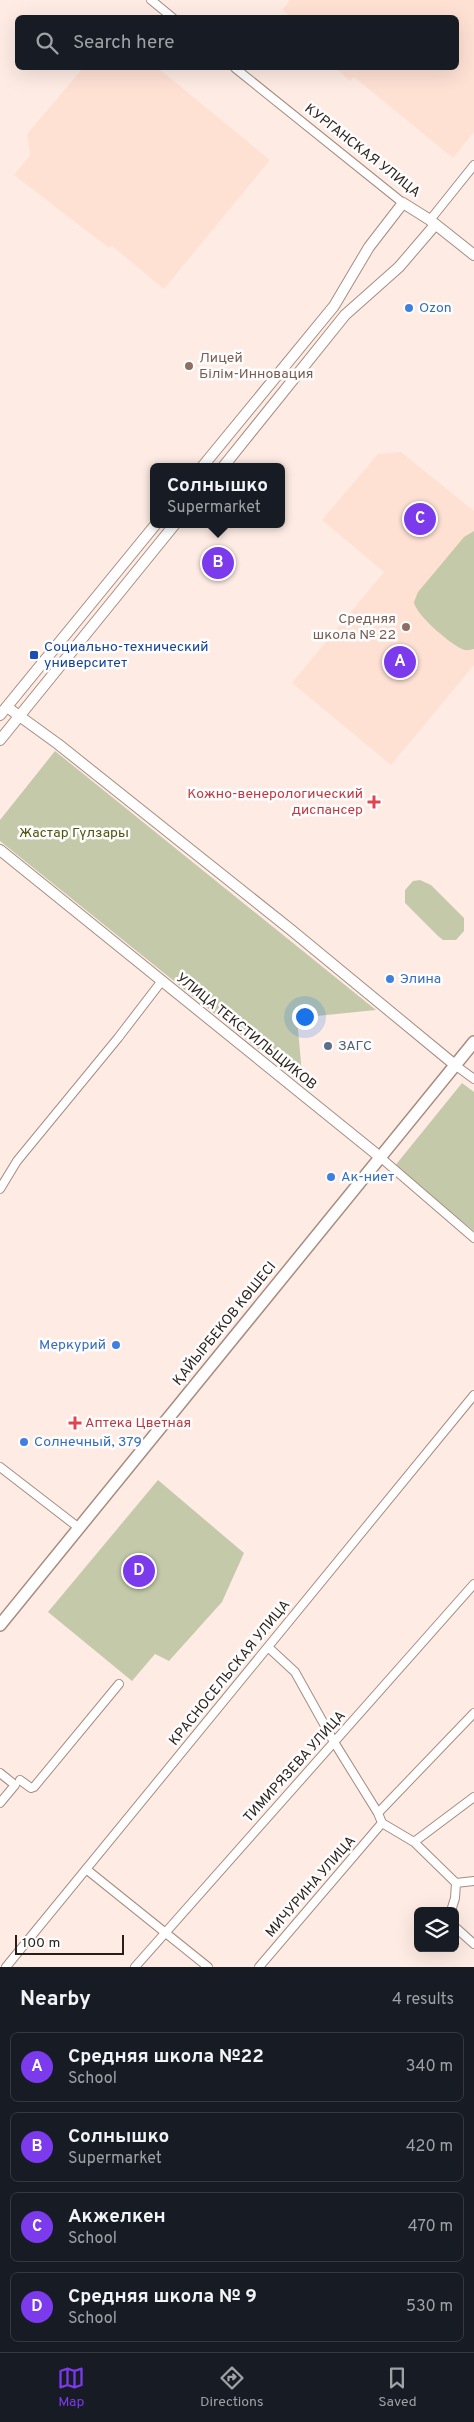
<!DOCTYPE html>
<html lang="en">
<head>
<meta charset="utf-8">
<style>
  body { margin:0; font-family:Overpass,sans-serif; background:#20242c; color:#f1f3f6 }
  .controls { position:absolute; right:15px; bottom:15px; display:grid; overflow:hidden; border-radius:8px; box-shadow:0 5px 20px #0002 }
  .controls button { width:45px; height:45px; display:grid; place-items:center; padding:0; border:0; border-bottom:1px solid #363941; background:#171b24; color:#f1f3f6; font:25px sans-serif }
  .scale { position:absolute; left:15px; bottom:12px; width:109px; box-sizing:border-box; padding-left:5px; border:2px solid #291f1a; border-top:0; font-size:14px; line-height:18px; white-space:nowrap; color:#291f1a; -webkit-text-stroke:4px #fdfdfd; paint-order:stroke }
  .you { position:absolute; left:304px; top:1016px; width:18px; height:18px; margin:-12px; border:4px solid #fff; border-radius:50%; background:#1a73e8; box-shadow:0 0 0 8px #1a73e833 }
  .badge { display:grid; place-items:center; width:32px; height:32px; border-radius:50%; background:#7c3aed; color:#fff; font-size:16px; font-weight:700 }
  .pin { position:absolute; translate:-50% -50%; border:2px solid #fff; box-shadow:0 1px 5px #0006 }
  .popup { position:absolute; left:150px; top:463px; width:135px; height:65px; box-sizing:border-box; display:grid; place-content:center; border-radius:8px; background:#171b24; filter:drop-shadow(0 1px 4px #0005); font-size:16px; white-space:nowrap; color:#9ea1a6 }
  .popup b { font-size:19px; color:#f1f3f6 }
  .popup::after { content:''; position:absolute; left:50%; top:100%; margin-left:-10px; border:10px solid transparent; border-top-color:#171b24 }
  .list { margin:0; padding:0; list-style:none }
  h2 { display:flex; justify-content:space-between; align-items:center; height:65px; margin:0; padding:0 20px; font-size:21px }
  h2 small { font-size:16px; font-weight:400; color:#9ea1a6 }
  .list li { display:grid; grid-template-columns:32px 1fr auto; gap:15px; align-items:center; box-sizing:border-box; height:70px; margin:0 10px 10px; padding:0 10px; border:1px solid #363941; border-radius:8px }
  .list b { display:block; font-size:19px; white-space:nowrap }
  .list p { margin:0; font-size:16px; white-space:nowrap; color:#9ea1a6 }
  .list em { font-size:16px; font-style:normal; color:#9ea1a6 }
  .icon { flex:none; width:28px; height:28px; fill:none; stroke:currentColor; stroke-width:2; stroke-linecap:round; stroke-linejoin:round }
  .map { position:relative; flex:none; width:474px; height:1967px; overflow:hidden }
  .search { position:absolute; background:#171b24; box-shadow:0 5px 20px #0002; left:15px; right:15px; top:15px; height:55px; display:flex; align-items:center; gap:12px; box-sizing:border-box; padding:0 18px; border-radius:8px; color:#9ea1a6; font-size:19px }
  .sheet { height:385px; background:#171b24 }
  nav { display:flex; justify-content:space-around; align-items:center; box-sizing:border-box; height:70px; border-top:1px solid #363941; background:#171b24; font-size:14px; color:#9ea1a6 }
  nav a { display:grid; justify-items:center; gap:2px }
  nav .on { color:#7c3aed }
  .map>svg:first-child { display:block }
</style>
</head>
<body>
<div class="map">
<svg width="474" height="1967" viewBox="0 0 474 1967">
  <rect width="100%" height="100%" fill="#feece4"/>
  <path fill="#ffe1d4" d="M 290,0 L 474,0 L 474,132 L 453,158 L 354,77 L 350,81 L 335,68 L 456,68 L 456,18 L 291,17 L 282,10 Z
    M 83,68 L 158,68 L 270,160 L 164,289 L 112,246 L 109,248 L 14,175 L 30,155 L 27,134 Z
    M 401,452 L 474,511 L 474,665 L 391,765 L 292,683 L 384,572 L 322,520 L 378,454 Z"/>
  <path fill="#c4caa9" d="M 474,531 L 474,649 C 470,650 466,651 462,649 C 450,644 415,614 414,602 L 418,592 L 464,537 Z
    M 55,751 L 376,1010 L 297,1018 L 303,1085 L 0,841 L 0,820 Z
    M 420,880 L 431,885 L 464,918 L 464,931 L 456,940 L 443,940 L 438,936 L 405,903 L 405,890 L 413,881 Z
    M 462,1083 L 474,1092 L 474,1231 L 394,1167 Z
    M 158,1480 L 244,1553 L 222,1602 L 169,1661 L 155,1654 L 132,1681 L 48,1612 Z"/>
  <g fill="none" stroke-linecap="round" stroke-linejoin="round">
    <g stroke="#a78c7f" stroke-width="10">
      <path id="minor" d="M 151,0 L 173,18
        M 235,68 L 403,203
        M 430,220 L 474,165
        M 455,1065 L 474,1079
        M 380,1157 L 474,1238
        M 0,1189 L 17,1161 L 118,1038 L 161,982
        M 0,1467 L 79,1528
        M 268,1647 L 295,1672 L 334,1742 L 378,1813 L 382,1823 L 414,1842 L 456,1883 L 455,1898 L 451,1911
        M 0,1773 L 15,1785 L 0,1803
        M 20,1780 L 31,1788 L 34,1787 L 119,1684
        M 378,1813 L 474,1713
        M 414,1842 L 474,1797
        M 86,1869 L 208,1967
        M 456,1883 L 474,1881
        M 455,1927 L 474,1944
        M 6,1967 L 474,1395
        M 135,1967 L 474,1584
        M 259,1967 L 382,1823"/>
    </g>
    <g stroke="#a78c7f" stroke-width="12">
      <path id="tertiary" d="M 202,467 L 334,306 L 369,247 L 403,203 L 430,220 L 474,255
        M 223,467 L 345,315 L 399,267 L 435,225
        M 7,707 L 58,744 L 290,929 L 455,1065
        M 0,715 L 156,524
        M 0,740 L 175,524
        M 0,850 L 380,1157"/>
    </g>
    <g stroke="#a78c7f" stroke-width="14">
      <path id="secondary" d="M 0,1625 L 474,1042"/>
    </g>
    <use href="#minor" stroke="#fff" stroke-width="8"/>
    <use href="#tertiary" stroke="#fff" stroke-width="10"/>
    <use href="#secondary" stroke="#fff" stroke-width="11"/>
  </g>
  <g fill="#3f7fe0" stroke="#fdfdfd" stroke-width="2">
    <circle cx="409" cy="308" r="5"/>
    <circle cx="390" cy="979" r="5"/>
    <circle cx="331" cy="1177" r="5"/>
    <circle cx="116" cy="1345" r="5"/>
    <circle cx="24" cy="1442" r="5"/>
  </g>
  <g fill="#8d6e63" stroke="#fdfdfd" stroke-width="2">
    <circle cx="189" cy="366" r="5"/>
    <circle cx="406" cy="627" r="5"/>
  </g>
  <rect fill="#1a4fb4" stroke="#fdfdfd" stroke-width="2" x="29" y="650" width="10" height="10" rx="2.5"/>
  <g fill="#e0444e" stroke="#fdfdfd" stroke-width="2">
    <path d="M371.5 794.5h5v5h5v5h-5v5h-5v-5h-5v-5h5z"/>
    <path d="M72.5 1415.5h5v5h5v5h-5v5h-5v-5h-5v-5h5z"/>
  </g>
  <circle fill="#5c6f8a" stroke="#fdfdfd" stroke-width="2" cx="328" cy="1046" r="5"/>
  <g text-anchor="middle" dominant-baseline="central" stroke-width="5" stroke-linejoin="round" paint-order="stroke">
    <g font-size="14" fill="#291f1a" stroke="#fdfdfd">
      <text transform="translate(362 151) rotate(38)">КУРГАНСКАЯ УЛИЦА</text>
      <text transform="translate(246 1032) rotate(39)">УЛИЦА ТЕКСТИЛЬЩИКОВ</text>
      <text transform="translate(225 1324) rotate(-51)">ҚАЙЫРБЕКОВ КӨШЕСІ</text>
      <text transform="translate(230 1673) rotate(-51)">КРАСНОСЕЛЬСКАЯ УЛИЦА</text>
      <text transform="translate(295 1767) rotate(-48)">ТИМИРЯЗЕВА УЛИЦА</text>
      <text transform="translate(311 1887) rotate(-49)">МИЧУРИНА УЛИЦА</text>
    </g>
    <g font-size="14" fill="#366cbe" stroke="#fdfdfd" text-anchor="start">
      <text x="419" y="308">Ozon</text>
      <text x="400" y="979">Элина</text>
      <text x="341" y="1177">Ак-ниет</text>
      <text x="106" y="1345" text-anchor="end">Меркурий</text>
      <text x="34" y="1442">Солнечный, 379</text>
    </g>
    <g font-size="14" fill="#785e54" stroke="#fdfdfd" text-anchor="start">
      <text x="199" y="358">Лицей<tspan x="199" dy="16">Білім-Инновация</tspan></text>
      <text x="396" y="619" text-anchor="end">Средняя<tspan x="396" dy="16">школа № 22</tspan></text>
    </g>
    <g font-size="14" fill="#164399" stroke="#fdfdfd" text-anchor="start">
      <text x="44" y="647">Социально-технический<tspan x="44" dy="16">университет</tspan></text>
    </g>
    <g font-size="14" fill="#be3a42" stroke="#fdfdfd" text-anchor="end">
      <text x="363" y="794">Кожно-венерологический<tspan x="363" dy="16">диспансер</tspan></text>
      <text x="85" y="1423" text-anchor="start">Аптека Цветная</text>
    </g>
    <g font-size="14" fill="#4d550b" stroke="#fdfdfd">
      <text x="74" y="833">Жастар Гүлзары</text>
    </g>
    <g font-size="14" fill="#4e5e75" stroke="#fdfdfd" text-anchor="start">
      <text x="338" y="1046">ЗАГС</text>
    </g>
  </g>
</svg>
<div class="controls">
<button><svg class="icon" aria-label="layers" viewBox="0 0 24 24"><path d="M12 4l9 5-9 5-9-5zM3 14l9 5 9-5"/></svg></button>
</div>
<div class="scale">100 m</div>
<div class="you"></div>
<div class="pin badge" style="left:400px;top:662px">A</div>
<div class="pin badge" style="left:218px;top:563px">B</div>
<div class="popup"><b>Солнышко</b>Supermarket</div>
<div class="pin badge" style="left:420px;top:519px">C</div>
<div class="pin badge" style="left:139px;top:1571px">D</div>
<div class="search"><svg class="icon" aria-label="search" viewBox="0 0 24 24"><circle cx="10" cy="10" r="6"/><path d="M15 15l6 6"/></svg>Search here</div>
</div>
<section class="sheet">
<h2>Nearby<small>4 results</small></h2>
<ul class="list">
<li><span class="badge">A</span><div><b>Средняя школа №22</b><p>School</p></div><em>340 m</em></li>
<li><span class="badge">B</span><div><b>Солнышко</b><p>Supermarket</p></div><em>420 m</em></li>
<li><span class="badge">C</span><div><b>Акжелкен</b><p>School</p></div><em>470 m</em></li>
<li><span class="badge">D</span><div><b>Средняя школа № 9</b><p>School</p></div><em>530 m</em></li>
</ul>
</section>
<nav>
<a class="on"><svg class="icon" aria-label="map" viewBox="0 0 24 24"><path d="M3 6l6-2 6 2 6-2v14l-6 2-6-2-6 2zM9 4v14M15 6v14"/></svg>Map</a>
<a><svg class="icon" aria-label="directions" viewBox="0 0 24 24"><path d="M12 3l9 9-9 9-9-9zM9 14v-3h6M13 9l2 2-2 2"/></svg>Directions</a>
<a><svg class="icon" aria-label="saved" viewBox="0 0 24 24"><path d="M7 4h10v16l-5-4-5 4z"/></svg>Saved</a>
</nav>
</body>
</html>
